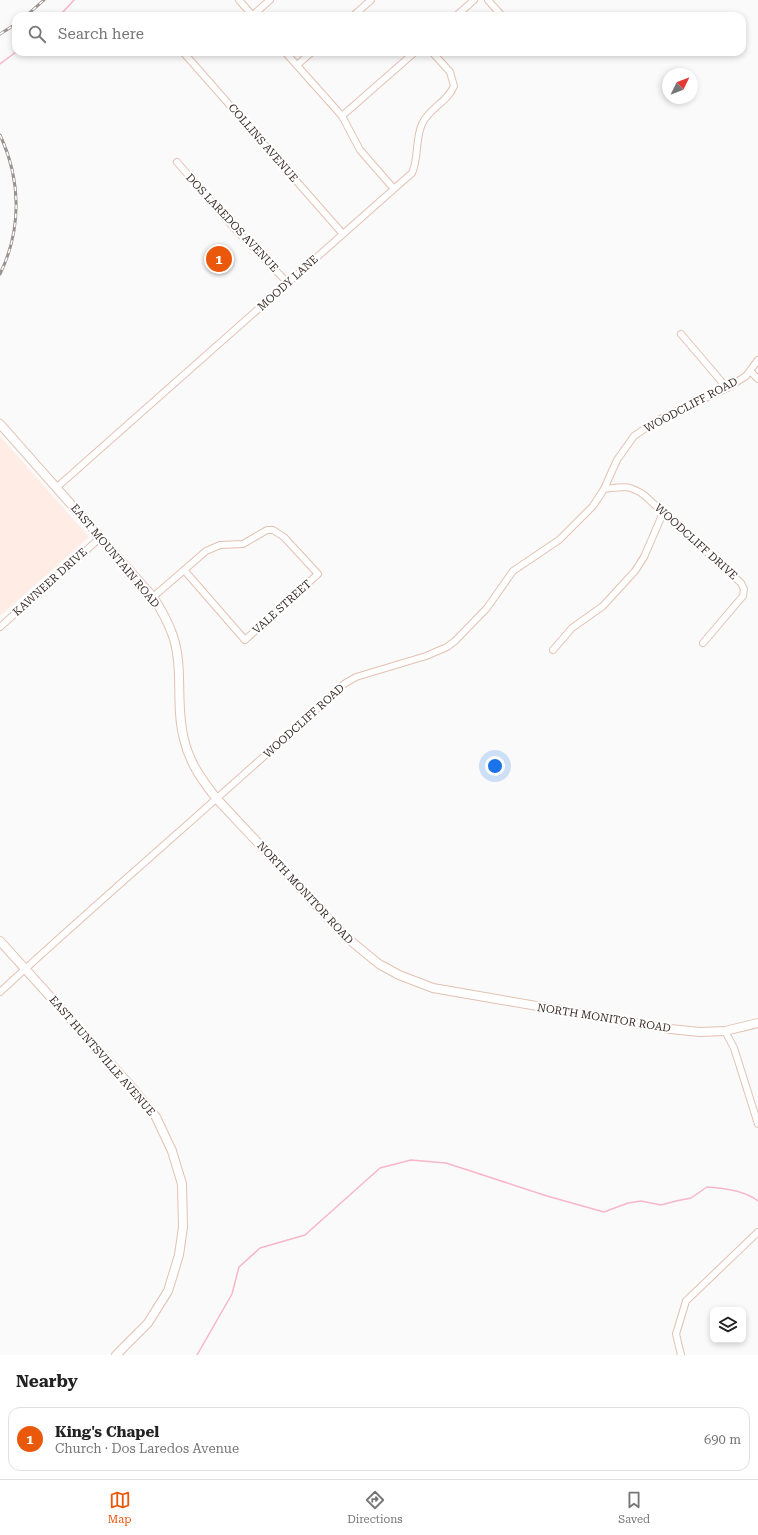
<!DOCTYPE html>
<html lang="en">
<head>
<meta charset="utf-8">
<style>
  body { margin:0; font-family:"Roboto Serif",serif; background:#f2f2f2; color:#222 }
  .controls { position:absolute; right:12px; bottom:12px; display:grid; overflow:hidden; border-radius:8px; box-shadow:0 2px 6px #0003 }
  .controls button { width:36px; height:36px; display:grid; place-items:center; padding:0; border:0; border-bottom:1px solid #e0e0e0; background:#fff; color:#222; font:20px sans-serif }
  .compass { position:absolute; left:662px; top:68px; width:36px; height:36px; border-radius:50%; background:#fff; box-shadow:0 2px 6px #0003; rotate:47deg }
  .you { position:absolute; left:495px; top:766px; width:14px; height:14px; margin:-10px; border:3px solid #fff; border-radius:50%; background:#1a73e8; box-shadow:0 0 0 6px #1a73e833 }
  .badge { display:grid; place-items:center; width:26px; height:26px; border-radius:50%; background:#ea580c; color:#fff; font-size:13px; font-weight:700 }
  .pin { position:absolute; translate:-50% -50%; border:2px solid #fff; box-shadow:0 1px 4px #0006 }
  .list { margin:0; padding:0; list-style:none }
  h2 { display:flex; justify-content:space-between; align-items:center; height:52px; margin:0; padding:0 16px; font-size:17px }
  h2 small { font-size:13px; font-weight:400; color:#767676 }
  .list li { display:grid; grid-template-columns:26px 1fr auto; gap:12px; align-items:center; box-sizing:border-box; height:64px; margin:0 8px 8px; padding:0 8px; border:1px solid #e0e0e0; border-radius:12px }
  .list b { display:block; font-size:15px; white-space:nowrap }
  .list p { margin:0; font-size:13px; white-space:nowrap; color:#767676 }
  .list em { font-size:13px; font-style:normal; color:#767676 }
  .icon { flex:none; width:22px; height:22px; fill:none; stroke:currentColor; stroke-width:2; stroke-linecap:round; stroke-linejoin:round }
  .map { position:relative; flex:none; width:758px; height:1355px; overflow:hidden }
  .search { position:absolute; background:#fff; box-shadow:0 2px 6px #0003; left:12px; right:12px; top:12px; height:44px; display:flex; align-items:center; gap:10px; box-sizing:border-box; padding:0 14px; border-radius:12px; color:#767676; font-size:15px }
  .sheet { height:124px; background:#fff }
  nav { display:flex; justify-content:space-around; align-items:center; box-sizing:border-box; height:56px; border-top:1px solid #e0e0e0; background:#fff; font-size:11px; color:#767676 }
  nav a { display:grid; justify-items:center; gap:2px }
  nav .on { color:#ea580c }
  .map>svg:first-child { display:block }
</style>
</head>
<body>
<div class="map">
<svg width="758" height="1355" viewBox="0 0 758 1355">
  <rect width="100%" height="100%" fill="#fafafa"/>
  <path fill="#ffede5" d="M 0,436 L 89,537 L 0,616 Z"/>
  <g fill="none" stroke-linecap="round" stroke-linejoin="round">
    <path stroke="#f8b6c9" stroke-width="1.5" d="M 55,16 L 63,12 L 74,0
      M 0,64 L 16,52
      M 197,1355 L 232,1294 L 239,1267 L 260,1248 L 305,1235 L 380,1168 L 411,1160 L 446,1163 L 547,1196 L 604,1212 L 628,1203 L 641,1201 L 661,1205 L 676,1201 L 691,1198 L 707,1187 C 723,1188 746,1191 758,1201"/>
    <g stroke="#e3c1b1" stroke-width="8">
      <path id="street" d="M 239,0 L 253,16
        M 488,0 L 502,16
        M 253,15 L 270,0
        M 353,16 L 371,0
        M 456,16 L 474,0
        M 183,52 L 343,234
        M 285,52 L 342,116 L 360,150 L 394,189
        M 297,65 L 312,52
        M 342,116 L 415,52
        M 177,162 L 233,227 L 288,283
        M 681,334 L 727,388
        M 750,371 L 758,379
        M 56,488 L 412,173 C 419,158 415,139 422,124 C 429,108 448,102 454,86 L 450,72 L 432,52
        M 604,489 C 622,487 628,484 644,495 L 741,583 L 744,589 L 743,596 L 703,643
        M 153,597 L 206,551 L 220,545 L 243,544 L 267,530 L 273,530 L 284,537 L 318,574 L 245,640 L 184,570
        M 0,627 L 100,538
        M 553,650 L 572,628 L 603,606 L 635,571 L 644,557 L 663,513
        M 0,992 C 113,888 231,788 344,684 L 356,677 L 426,656 L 447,647 L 455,641 L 487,608 L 513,571 L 559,540 L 593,506 L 604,489 L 617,460 L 634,436 L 656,421 L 727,388 L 746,376 L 758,360
        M 725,1031 L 734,1048 L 758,1124
        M 681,1355 L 676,1334 L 686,1301 L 758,1232"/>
    </g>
    <g stroke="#e3c1b1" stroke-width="10">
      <path id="secondary" d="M 0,424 L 153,597 C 161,609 168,622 173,636 C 184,669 175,706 184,739 C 189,762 202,780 216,798 L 346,937 L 379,964 L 399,975 L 433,988 L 670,1029 L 700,1032 L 725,1031 L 758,1023
        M 0,941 L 129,1084 L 156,1117 L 172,1151 L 182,1184 L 183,1227 L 179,1255 L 168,1291 L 148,1323 L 116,1355"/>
    </g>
    <use href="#street" stroke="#fff" stroke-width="6"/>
    <use href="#secondary" stroke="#fff" stroke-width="8"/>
    <g stroke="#9a928f" stroke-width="3">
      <path id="rail" d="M 26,16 L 44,0
        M 0,34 L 16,24
        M 0,135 C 21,180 22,229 0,274"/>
    </g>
    <use href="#rail" stroke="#fff" stroke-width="1.5" stroke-dasharray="4.5" stroke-linecap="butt"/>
  </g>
  <g text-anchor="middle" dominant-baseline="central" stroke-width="4" stroke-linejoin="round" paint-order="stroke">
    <g font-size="11" fill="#3b2d27" stroke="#fff">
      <text transform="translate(263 143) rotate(49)">COLLINS AVENUE</text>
      <text transform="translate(232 223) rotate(47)">DOS LAREDOS AVENUE</text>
      <text transform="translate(288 283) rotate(-42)">MOODY LANE</text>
      <text transform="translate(691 405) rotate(-28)">WOODCLIFF ROAD</text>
      <text transform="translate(696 542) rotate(42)">WOODCLIFF DRIVE</text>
      <text transform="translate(115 556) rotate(50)">EAST MOUNTAIN ROAD</text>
      <text transform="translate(50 582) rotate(-42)">KAWNEER DRIVE</text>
      <text transform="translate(282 607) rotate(-42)">VALE STREET</text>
      <text transform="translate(304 721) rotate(-42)">WOODCLIFF ROAD</text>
      <text transform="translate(305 893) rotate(47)">NORTH MONITOR ROAD</text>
      <text transform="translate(604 1018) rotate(9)">NORTH MONITOR ROAD</text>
      <text transform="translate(102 1056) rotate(49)">EAST HUNTSVILLE AVENUE</text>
    </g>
  </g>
</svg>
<div class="controls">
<button><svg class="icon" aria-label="layers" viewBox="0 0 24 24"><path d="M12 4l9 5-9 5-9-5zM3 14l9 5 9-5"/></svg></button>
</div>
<svg class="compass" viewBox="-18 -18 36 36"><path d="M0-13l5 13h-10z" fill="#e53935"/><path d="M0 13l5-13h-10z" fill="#767676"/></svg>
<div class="you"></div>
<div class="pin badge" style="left:219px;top:259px">1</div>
<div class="search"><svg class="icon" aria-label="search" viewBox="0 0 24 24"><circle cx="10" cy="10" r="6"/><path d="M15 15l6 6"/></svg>Search here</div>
</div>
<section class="sheet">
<h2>Nearby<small></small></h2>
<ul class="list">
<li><span class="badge">1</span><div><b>King's Chapel</b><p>Church · Dos Laredos Avenue</p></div><em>690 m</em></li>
</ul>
</section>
<nav>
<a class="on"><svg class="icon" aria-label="map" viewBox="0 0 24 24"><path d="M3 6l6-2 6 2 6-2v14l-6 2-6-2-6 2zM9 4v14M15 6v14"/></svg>Map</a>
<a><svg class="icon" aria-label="directions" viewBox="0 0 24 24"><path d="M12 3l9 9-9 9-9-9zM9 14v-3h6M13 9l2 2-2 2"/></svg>Directions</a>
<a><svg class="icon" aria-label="saved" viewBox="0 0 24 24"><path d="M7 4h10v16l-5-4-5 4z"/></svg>Saved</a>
</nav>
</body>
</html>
